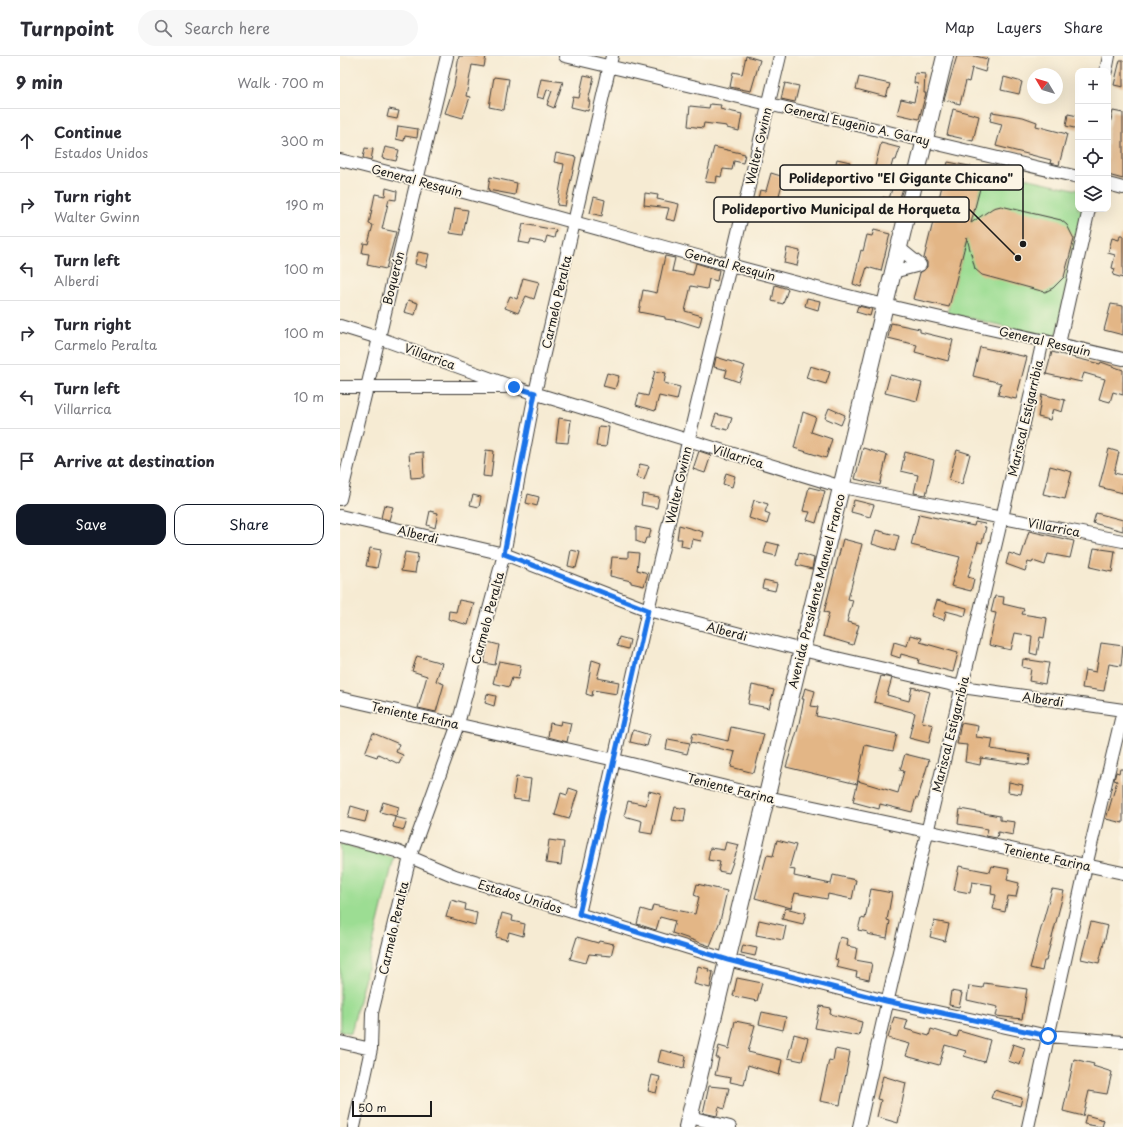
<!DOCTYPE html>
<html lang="en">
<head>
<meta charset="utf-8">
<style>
  body { margin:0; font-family:"Playpen Sans",sans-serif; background:#f7f7f7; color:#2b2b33 }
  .controls { position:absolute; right:12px; top:12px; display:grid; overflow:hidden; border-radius:8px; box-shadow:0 4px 16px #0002 }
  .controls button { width:36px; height:36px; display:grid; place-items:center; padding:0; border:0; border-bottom:1px solid #e1e1e2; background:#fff; color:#2b2b33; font:20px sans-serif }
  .compass { position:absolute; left:687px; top:12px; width:36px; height:36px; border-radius:50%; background:#fff; box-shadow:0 4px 16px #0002; rotate:308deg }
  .scale { position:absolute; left:12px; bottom:10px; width:80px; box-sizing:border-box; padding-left:4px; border:2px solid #1c1c1c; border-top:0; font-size:11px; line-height:14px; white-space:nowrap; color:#1c1c1c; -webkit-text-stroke:3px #fcf5e5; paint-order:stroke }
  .stop { position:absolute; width:12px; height:12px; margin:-9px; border:3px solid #1a73e8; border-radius:50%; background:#fff }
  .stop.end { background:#1a73e8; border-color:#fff; box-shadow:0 1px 4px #0008 }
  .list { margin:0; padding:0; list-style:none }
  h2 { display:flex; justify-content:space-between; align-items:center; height:52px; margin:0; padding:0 16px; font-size:17px }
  h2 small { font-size:13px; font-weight:400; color:#7c7c81 }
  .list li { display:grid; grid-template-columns:26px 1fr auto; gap:12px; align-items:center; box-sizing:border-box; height:64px; padding:0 16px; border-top:1px solid #e1e1e2 }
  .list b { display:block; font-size:15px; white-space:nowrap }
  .list p { margin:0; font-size:13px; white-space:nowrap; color:#7c7c81 }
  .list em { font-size:13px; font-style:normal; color:#7c7c81 }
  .actions { display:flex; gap:8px; padding:12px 16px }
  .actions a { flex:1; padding:9px 0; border:1px solid #111827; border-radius:12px; text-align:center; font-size:14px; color:#111827 }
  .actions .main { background:#111827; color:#fff }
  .icon { flex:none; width:22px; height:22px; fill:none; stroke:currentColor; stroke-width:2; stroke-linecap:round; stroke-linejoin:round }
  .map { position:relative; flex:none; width:783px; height:1071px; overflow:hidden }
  header { display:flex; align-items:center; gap:24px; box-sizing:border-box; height:56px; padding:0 20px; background:#fff; border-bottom:1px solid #e1e1e2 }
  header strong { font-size:19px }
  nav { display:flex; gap:22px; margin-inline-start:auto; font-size:14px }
  .search { width:280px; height:36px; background:#f7f7f7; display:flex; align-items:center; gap:10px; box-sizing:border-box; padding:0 14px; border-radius:22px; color:#7c7c81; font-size:15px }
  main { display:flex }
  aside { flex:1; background:#fff }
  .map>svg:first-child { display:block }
</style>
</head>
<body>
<header>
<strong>Turnpoint</strong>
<div class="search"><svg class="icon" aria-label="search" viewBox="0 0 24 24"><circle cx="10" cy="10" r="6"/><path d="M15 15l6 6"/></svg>Search here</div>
<nav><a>Map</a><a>Layers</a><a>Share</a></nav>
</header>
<main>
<aside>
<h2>9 min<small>Walk · 700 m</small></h2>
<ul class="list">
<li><svg class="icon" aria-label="ahead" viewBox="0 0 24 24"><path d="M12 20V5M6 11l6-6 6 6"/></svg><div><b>Continue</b><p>Estados Unidos</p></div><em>300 m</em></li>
<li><svg class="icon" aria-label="right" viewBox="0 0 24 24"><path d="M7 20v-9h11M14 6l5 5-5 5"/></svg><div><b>Turn right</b><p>Walter Gwinn</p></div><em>190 m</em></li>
<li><svg class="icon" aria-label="left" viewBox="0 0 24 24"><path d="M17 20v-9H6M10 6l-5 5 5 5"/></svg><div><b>Turn left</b><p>Alberdi</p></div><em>100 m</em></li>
<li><svg class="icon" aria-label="right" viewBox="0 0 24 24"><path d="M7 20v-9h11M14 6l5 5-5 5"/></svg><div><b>Turn right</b><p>Carmelo Peralta</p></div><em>100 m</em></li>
<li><svg class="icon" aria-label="left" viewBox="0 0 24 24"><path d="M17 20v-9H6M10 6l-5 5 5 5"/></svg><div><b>Turn left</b><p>Villarrica</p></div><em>10 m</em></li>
<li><svg class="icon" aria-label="arrive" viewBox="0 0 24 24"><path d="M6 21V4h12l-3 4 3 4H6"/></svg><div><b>Arrive at destination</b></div></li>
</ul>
<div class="actions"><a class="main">Save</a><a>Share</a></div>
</aside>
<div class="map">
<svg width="783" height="1071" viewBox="0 0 783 1071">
  <rect width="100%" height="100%" fill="#fcf5e5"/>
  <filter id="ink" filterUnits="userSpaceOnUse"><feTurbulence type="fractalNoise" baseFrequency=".025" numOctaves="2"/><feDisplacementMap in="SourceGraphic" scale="8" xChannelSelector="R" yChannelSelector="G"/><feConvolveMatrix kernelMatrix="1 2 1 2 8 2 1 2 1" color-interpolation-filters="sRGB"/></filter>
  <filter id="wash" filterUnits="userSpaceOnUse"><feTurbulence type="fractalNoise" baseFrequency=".012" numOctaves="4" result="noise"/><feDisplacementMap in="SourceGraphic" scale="16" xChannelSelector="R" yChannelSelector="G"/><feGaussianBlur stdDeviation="0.9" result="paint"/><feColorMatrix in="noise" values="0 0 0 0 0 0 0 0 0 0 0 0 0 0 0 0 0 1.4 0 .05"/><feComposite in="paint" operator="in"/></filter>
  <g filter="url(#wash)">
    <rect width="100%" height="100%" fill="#f6ebd3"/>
    <path fill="#9cdd93" stroke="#5c7c58" d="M 645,113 L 738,134 L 738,153 L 745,153 L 716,282 L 607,257 Z
      M 0,788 L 54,802 L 11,977 L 0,975 Z"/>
    <g id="blocks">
      <path fill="#e3b686" d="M 119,0 L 146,0 L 144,11 L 132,9 L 126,40 L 130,41 L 123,62 L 105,57 L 114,30 Z
        M 406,0 L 420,4 L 411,35 L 390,31 L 393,16 L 402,18 Z
        M 617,0 L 635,0 L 648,3 L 645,16 L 632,12 L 629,26 L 626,25 L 620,48 L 604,44 Z
        M 780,4 L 783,4 L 783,31 L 774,29 Z
        M 575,17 L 585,18 L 584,37 L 586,37 L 579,63 L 557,58 L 561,43 L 574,46 L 578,28 L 574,27 Z
        M 244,19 L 254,21 L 248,45 L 250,45 L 248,55 L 231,51 L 233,41 L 239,42 Z
        M 154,21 L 169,23 L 164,54 L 149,51 Z
        M 519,21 L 550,28 L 546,41 L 516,33 Z
        M 664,21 L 682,26 L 679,38 L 661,34 Z
        M 201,23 L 223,26 L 214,52 L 207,49 L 212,35 L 207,34 L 204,43 L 197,41 Z
        M 445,27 L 459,30 L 455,46 L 441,43 Z
        M 370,48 L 381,49 L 380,53 L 402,58 L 399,75 L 387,72 L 387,70 L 364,67 L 363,72 L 348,70 L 350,50 L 369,52 Z
        M 49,53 L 59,55 L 57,63 L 47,61 Z
        M 613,53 L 639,60 L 633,85 L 607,79 Z
        M 773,55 L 783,57 L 783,123 L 768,119 L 768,77 Z
        M 652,56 L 683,61 L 697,66 L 696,70 L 727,78 L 719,109 L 710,107 L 711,104 L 656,90 L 662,68 L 650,65 Z
        M 728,58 L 738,60 L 738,73 L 726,70 Z
        M 58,70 L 78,73 L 77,82 L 65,80 L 64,85 L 56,83 Z
        M 541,87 L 560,92 L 556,104 L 553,104 L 548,122 L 533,118 Z
        M 45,91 L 59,94 L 56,105 L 42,102 Z
        M 374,91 L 405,98 L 403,107 L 394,105 L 392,114 L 383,113 L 381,121 L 377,120 L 376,127 L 365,126 Z
        M 25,92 L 33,93 L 31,104 L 23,102 Z
        M 216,97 L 236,101 L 225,150 L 217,149 L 224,108 L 214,106 Z
        M 497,103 L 510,106 L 503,129 L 491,127 Z
        M 608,106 L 645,113 L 631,167 L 653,152 L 661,150 L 721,164 L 727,169 L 734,183 L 724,221 L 713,232 L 705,236 L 642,219 L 635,213 L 627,182 L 609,251 L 573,243 L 580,217 L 587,211 L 587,206 L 584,202 Z
        M 431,117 L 444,121 L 432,165 L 414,160 L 420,134 L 426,135 Z
        M 150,121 L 177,127 L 175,139 L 148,134 Z
        M 554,126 L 564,129 L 555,157 L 540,153 L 543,141 L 549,143 Z
        M 46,132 L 57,135 L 56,144 L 49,143 L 42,173 L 56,176 L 46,213 L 27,209 L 29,198 L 22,197 L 24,187 L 28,188 L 33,169 L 29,168 L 35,138 L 45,140 Z
        M 305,137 L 318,139 L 317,143 L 339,148 L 335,165 L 326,163 L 329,152 L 304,149 Z
        M 254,141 L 265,144 L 262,160 L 250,157 Z
        M 115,152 L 128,154 L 123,179 L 110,177 Z
        M 183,168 L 216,174 L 214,182 L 207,180 L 205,187 L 191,184 L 190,188 L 179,186 Z
        M 534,174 L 550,178 L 541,215 L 527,211 L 521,231 L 513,228 L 521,194 L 523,195 L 527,179 L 532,180 Z
        M 780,179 L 783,179 L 783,222 L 773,219 L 775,213 L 772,212 L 775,199 L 768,197 L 772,182 L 779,184 Z
        M 447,192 L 460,195 L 457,210 L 444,207 Z
        M 78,196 L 89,198 L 86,211 L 75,208 Z
        M 325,200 L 335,202 L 332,215 L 353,219 L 356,207 L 379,214 L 377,225 L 369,223 L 367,233 L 351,230 L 345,255 L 362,260 L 359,271 L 340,265 L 325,263 L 325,261 L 299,256 L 303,234 L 317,237 Z
        M 183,222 L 199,226 L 194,243 L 186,240 L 178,257 L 165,252 L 170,240 L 177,243 Z
        M 435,229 L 448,233 L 443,248 L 432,245 Z
        M 467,242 L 480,245 L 478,254 L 465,250 Z
        M 68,244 L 78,247 L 75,259 L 64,256 Z
        M 771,248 L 783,250 L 783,279 L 764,274 Z
        M 518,250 L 532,253 L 530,260 L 516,256 Z
        M 551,267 L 580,273 L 580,276 L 613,284 L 608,305 L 575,296 L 577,289 L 548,282 Z
        M 640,291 L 687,301 L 676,343 L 658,339 L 661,327 L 633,320 Z
        M 712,296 L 760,308 L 761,306 L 783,314 L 783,339 L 773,336 L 770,346 L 759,343 L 765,323 L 744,317 L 741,326 L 706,318 Z
        M 376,301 L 405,310 L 399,326 L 385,321 L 387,314 L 374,311 Z
        M 470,310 L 490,316 L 486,328 L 466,322 Z
        M 315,315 L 326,317 L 324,327 L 340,331 L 337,344 L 319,340 L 315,355 L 296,349 L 299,338 L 308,340 Z
        M 267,317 L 279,320 L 275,333 L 263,330 Z
        M 550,319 L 582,327 L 577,345 L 545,337 Z
        M 702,338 L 725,344 L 722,356 L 713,353 L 710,364 L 698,361 Z
        M 489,352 L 505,359 L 501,369 L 485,362 Z
        M 463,356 L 476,361 L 471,376 L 492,383 L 486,402 L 454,392 Z
        M 376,358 L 392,362 L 388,374 L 372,370 Z
        M 219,362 L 231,364 L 228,387 L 216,386 Z
        M 259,370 L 269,371 L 266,391 L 256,390 Z
        M 523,392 L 547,399 L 540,429 L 515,423 Z
        M 769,393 L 779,396 L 774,417 L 783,419 L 783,437 L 759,431 Z
        M 146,394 L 154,395 L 151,421 L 143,420 Z
        M 617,394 L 630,398 L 622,428 L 609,424 Z
        M 359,395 L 371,399 L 365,417 L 353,413 Z
        M 83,396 L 84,421 L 71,422 L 69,397 Z
        M 565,396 L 594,404 L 586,439 L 574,437 L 578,419 L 561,415 Z
        M 300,408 L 309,410 L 304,424 L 296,421 Z
        M 710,410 L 732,416 L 725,443 L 703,438 Z
        M 386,417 L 395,420 L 392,431 L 383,428 Z
        M 469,431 L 485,435 L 476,467 L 467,464 L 470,456 L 463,455 Z
        M 188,438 L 199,441 L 197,450 L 186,447 Z
        M 303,438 L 319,441 L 317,452 L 301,449 Z
        M 133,439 L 141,441 L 139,451 L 130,449 Z
        M 414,444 L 428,448 L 425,456 L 430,458 L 427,468 L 409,462 Z
        M 514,444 L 534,449 L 530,461 L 511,456 Z
        M 44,449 L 53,451 L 49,464 L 41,462 Z
        M 90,455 L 98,457 L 95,472 L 87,469 Z
        M 756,457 L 783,464 L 783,475 L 753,467 Z
        M 579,458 L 629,469 L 634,470 L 635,466 L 645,468 L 644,471 L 646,471 L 642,487 L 638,486 L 628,521 L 634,523 L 631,535 L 611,530 L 620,501 L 571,489 Z
        M 339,469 L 363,476 L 361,485 L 352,483 L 350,492 L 341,490 L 342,483 L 337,483 Z
        M 296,471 L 311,474 L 309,482 L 306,482 L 304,488 L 296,485 Z
        M 536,474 L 559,480 L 555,495 L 532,488 Z
        M 689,475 L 734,485 L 730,502 L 708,498 L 705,509 L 693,505 L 692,507 L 688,506 L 685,515 L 666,508 L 669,497 L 681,501 Z
        M 503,483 L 522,488 L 508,543 L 513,544 L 507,566 L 519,569 L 513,589 L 483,580 L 489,557 L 484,556 Z
        M 427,486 L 439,489 L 436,500 L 424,497 Z
        M 30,492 L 41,494 L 37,512 L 26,510 Z
        M 754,492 L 775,495 L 772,516 L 750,511 Z
        M 231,494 L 240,496 L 236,512 L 228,510 Z
        M 65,496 L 78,498 L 75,517 L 61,515 Z
        M 288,496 L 299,497 L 297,514 L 308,517 L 304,530 L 291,527 L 291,525 L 270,520 L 272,501 L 288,502 Z
        M 459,497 L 474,502 L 472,513 L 456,509 Z
        M 424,524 L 437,527 L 435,535 L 422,532 Z
        M 655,540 L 664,541 L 663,548 L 684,553 L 682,558 L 707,562 L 704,582 L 700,581 L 697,599 L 690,597 L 692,580 L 675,577 L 671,594 L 649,589 L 656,557 L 651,556 Z
        M 119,544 L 134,547 L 128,569 L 108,563 L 109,555 L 116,556 Z
        M 597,544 L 627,552 L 625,560 L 606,555 L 604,564 L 592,560 Z
        M 570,579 L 582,582 L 580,586 L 618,597 L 613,616 L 578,607 L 579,603 L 561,598 L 560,602 L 551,599 L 554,586 L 567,590 Z
        M 279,581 L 290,584 L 288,593 L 277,590 Z
        M 148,586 L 159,589 L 155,609 L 144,607 Z
        M 761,587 L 783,590 L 781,610 L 769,608 L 764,635 L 742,632 L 745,614 L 756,616 Z
        M 77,600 L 102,607 L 96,625 L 104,628 L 96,656 L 78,652 L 87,620 L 72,615 Z
        M 683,603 L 709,607 L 705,628 L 689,625 L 691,613 L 682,611 Z
        M 252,604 L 261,607 L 257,622 L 279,626 L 277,638 L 253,634 L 252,640 L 246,638 Z
        M 159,605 L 181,609 L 178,623 L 172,622 L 169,631 L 153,627 Z
        M 541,620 L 552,622 L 547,639 L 569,645 L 572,631 L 590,636 L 582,666 L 593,669 L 589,687 L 569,682 L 575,657 L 534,646 Z
        M 412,629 L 434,634 L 429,652 L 408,648 Z
        M 465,632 L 475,635 L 471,650 L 478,651 L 476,660 L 557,678 L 553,695 L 525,689 L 517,728 L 446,711 L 458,672 L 464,643 L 462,643 Z
        M 147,638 L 156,640 L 154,650 L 145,647 Z
        M 221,665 L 231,667 L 227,686 L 208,681 L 210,667 L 220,669 Z
        M 621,667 L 638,670 L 636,681 L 653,683 L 651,693 L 690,699 L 689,709 L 641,702 L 640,709 L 625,706 L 627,689 L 617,688 Z
        M 391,671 L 424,678 L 414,717 L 391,711 L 395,696 L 351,686 L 353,677 L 388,685 Z
        M 293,674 L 310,679 L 307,690 L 290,686 Z
        M 33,677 L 59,688 L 56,696 L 63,699 L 59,708 L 38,698 L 37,701 L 25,697 Z
        M 328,683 L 350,687 L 347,698 L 326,693 Z
        M 565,698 L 589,704 L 578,742 L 576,741 L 572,756 L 540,748 L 539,753 L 513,746 L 518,725 L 558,737 L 564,715 L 560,714 Z
        M 780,713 L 783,713 L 783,767 L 766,763 L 777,725 L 774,724 L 776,716 L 779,717 Z
        M 176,721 L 191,723 L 188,745 L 173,743 Z
        M 669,726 L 683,729 L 681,738 L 668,736 Z
        M 229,732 L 238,735 L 229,763 L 215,759 L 221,737 L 227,739 Z
        M 309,735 L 321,738 L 312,778 L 300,776 L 302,765 L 284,760 L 288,745 L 306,749 Z
        M 43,746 L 59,751 L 56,760 L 40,756 Z
        M 11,750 L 28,755 L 25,766 L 8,762 Z
        M 335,751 L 346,753 L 344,766 L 332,764 Z
        M 620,753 L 660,760 L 660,764 L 675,766 L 673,779 L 658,776 L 657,782 L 646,780 L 648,773 L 618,768 Z
        M 55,761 L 67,764 L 64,774 L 53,771 Z
        M 209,784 L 224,786 L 221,809 L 206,807 Z
        M 437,784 L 456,789 L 449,813 L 455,814 L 454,820 L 491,828 L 493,819 L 516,824 L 512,843 L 488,838 L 487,843 L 455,837 L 451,852 L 415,842 L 427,799 L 433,800 Z
        M 386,786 L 399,789 L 389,817 L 378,815 L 380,806 L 368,804 L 370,792 L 384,794 Z
        M 619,810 L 650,816 L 652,810 L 669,813 L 667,824 L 679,827 L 676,841 L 668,840 L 665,856 L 653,853 L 656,839 L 651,838 L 652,829 L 632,826 L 630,837 L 614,834 Z
        M 357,828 L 387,835 L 380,865 L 370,890 L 332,877 L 335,865 L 320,861 L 316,874 L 297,868 L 301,853 L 311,856 L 313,849 L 355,858 L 359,841 L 354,839 Z
        M 531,833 L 552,837 L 547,864 L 550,865 L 547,882 L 527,878 L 528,876 L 518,874 L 521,862 L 525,863 Z
        M 712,833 L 724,835 L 706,905 L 704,905 L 702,915 L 690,912 Z
        M 111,844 L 126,848 L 125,854 L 137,857 L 135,869 L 106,861 Z
        M 445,852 L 466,857 L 463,868 L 442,863 Z
        M 162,857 L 173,860 L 172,865 L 185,868 L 183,880 L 169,876 L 167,884 L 156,881 Z
        M 419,864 L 446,870 L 443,884 L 416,879 Z
        M 594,865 L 609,868 L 605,885 L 590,881 Z
        M 751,866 L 768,870 L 759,907 L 741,903 Z
        M 237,881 L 258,887 L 259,885 L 274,888 L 271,900 L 249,898 L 246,907 L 230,903 Z
        M 500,881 L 508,883 L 507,890 L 517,892 L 515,904 L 532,907 L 529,924 L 516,921 L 517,916 L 496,911 L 498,904 L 495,903 Z
        M 403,889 L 417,892 L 415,900 L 401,897 Z
        M 358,910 L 369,913 L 368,915 L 373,916 L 370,932 L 354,928 Z
        M 397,922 L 422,927 L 417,945 L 393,940 Z
        M 644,927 L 687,933 L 682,963 L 656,960 L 658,951 L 627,944 L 629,930 L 643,932 Z
        M 611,935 L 622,937 L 619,951 L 609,949 Z
        M 480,950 L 491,952 L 490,958 L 522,966 L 519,980 L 475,972 Z
        M 422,956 L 446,961 L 443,974 L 419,968 Z
        M 554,961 L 568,964 L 565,973 L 589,980 L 591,973 L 617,981 L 619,975 L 650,984 L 644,1006 L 624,1000 L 626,995 L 605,989 L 599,1009 L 566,1000 L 570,988 L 548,982 Z
        M 395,965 L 415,969 L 408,996 L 442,1004 L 439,1019 L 408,1009 L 404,1029 L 390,1026 L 391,1022 L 375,1019 L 379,1002 L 376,1002 L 379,990 L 389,993 Z
        M 454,978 L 468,982 L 462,1005 L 448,1002 Z
        M 673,988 L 685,992 L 680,1009 L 668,1005 Z
        M 495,993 L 510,996 L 500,1049 L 480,1045 L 489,1004 L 493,1005 Z
        M 321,994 L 346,1000 L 344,1012 L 318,1006 Z
        M 734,1003 L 754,1008 L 753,1010 L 772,1016 L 767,1038 L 749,1035 L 743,1060 L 723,1055 Z
        M 312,1019 L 320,1021 L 316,1037 L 308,1035 Z
        M 543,1020 L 566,1027 L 558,1067 L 537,1061 L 541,1044 L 537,1043 Z
        M 369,1030 L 389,1032 L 384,1053 L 379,1051 L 377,1060 L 363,1057 Z
        M 654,1034 L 682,1042 L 680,1050 L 651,1042 Z
        M 746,1059 L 764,1064 L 762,1071 L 744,1068 Z"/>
    </g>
  </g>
  <g filter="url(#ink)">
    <use href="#blocks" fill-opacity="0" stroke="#3d3b37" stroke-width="1"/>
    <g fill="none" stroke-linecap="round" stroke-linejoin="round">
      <g stroke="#3d3b37" stroke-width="14">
        <path id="minor" d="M 225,0 L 738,121
          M 766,15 L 769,0
          M 0,104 C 183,149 363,205 545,249 C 624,268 704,284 783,303
          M 768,128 L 783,132
          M 553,216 L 580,209 L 559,192
          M 0,270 L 39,282 L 174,331 L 502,431 L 783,485
          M 719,288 L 749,153
          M 0,331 L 165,331
          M 0,443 L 107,0
          M 0,460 L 164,498 L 308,554 L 462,594 L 622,631 L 783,654
          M 0,642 L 275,704 L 427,741 L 783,817
          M 0,780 L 56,795 L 115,820 L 388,904 L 546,945 L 708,980 L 783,986
          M 239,858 L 308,554 L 440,0
          M 0,986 L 31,993
          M 350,1061 L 390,1071
          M 14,1071 L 31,993 L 32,957 L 70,801 L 118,668 L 164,498 L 195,337 L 272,0
          M 519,1071 C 577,808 644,547 703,284
          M 688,1071 L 746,810 L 783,655"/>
      </g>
      <g stroke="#3d3b37" stroke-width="18">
        <path id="major" d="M 347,1071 L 605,0"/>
      </g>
      <use href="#minor" stroke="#fff" stroke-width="12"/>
      <use href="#major" stroke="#fff" stroke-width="16"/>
    </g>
  </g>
  <g fill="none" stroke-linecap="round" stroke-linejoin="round" filter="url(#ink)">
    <path stroke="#1a73e8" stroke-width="5" d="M 174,331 L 195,337 L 164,498 L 308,554 L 239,858 L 388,904 L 546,945 L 708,980"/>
  </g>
  <g text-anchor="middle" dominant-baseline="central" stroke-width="3.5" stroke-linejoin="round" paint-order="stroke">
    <g font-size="12" fill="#1c1c1c" stroke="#fcf5e5">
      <text transform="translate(517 68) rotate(13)">General Eugenio A. Garay</text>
      <text transform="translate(418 90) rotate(-77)">Walter Gwinn</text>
      <text transform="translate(77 124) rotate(15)">General Resquín</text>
      <text transform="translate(390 208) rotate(15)">General Resquín</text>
      <text transform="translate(53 222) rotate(-76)">Boquerón</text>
      <text transform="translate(216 246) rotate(-77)">Carmelo Peralta</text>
      <text transform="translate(705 285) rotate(13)">General Resquín</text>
      <text transform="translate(90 300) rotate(20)">Villarrica</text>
      <text transform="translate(685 362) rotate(-77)">Mariscal Estigarribia</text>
      <text transform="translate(398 400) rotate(17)">Villarrica</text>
      <text transform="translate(338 429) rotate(-77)">Walter Gwinn</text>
      <text transform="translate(714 471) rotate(11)">Villarrica</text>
      <text transform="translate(78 478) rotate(13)">Alberdi</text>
      <text transform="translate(476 535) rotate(-76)">Avenida Presidente Manuel Franco</text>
      <text transform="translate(147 562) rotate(-75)">Carmelo Peralta</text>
      <text transform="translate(387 575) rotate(15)">Alberdi</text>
      <text transform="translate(703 643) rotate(8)">Alberdi</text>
      <text transform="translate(75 659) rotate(12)">Teniente Farina</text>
      <text transform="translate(610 678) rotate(-76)">Mariscal Estigarribia</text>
      <text transform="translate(391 732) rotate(14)">Teniente Farina</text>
      <text transform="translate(707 801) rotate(12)">Teniente Farina</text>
      <text transform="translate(180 840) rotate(17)">Estados Unidos</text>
      <text transform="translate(53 872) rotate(-77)">Carmelo Peralta</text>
    </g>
  </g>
  <path fill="none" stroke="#1c1c1c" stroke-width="1.5" d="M683 188L683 122M678 202L629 153"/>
  <g fill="#1c1c1c" stroke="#fcf5e5" stroke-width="1.5">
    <circle cx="683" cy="188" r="4"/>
    <circle cx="678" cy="202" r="4"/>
  </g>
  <g fill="#fcf5e5" stroke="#1c1c1c" stroke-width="1.5">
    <rect x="440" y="109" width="243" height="25" rx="4"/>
    <rect x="374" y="141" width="255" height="25" rx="4"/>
  </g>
  <g font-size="13" text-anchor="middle" font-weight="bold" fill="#1c1c1c">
    <text x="561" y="127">Polideportivo "El Gigante Chicano"</text>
    <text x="501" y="158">Polideportivo Municipal de Horqueta</text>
  </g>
</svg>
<div class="controls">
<button>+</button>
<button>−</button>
<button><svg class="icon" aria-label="locate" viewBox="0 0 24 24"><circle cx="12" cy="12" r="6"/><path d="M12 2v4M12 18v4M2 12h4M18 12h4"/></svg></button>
<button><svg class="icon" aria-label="layers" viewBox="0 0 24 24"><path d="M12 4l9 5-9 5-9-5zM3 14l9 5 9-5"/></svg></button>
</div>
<svg class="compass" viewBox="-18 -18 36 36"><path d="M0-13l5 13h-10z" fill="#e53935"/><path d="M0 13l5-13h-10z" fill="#7c7c81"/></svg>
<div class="scale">50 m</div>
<div class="stop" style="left:708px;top:980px"></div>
<div class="stop end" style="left:174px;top:331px"></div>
</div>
</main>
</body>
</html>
